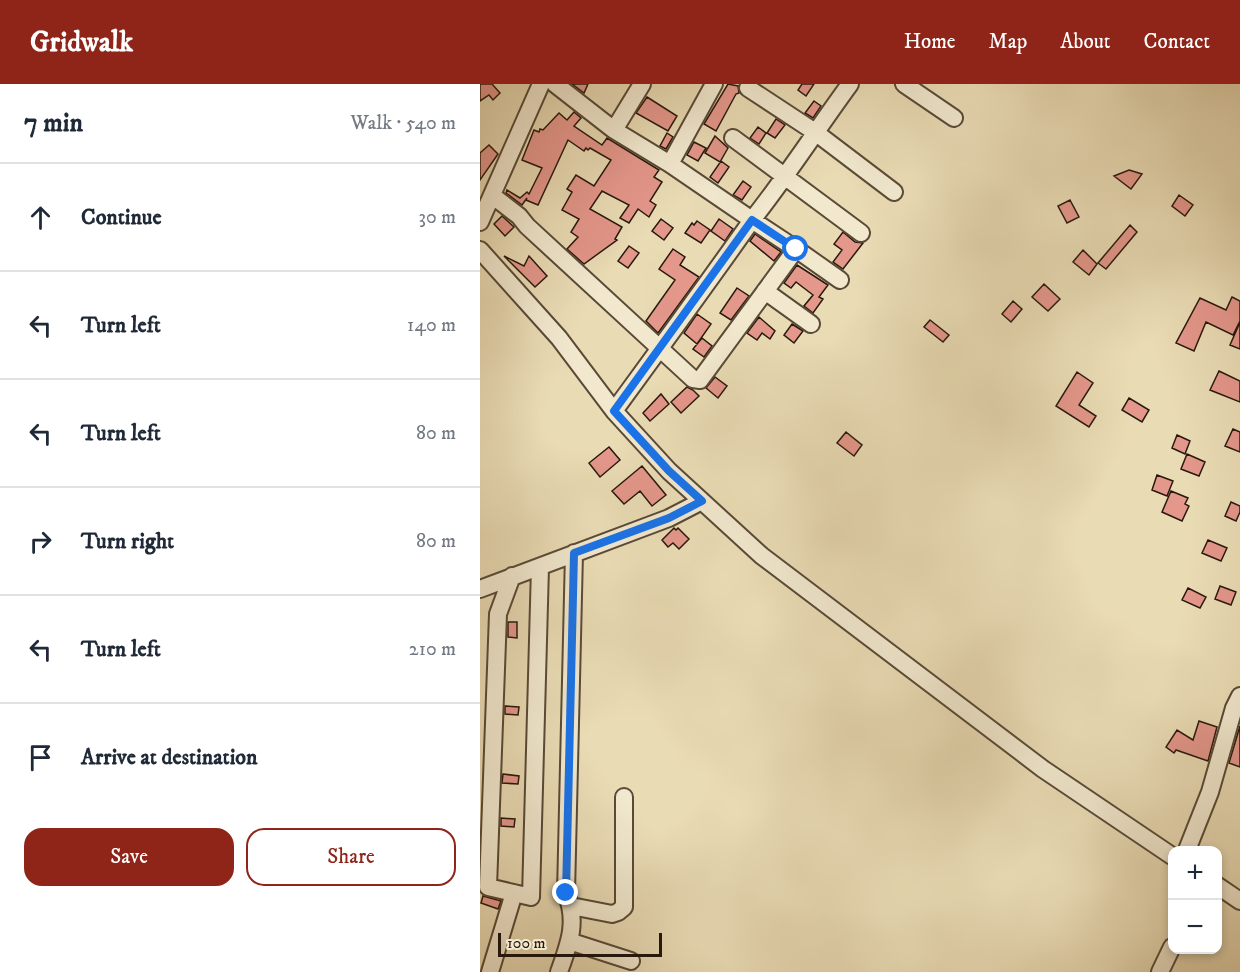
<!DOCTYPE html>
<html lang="en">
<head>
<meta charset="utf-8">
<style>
  body { margin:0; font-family:"IM FELL DW Pica",serif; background:#f6f6f7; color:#1f2937 }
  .controls { position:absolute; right:18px; bottom:18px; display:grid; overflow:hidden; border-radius:12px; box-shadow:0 3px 9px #0003 }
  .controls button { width:54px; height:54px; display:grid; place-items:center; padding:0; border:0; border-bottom:2px solid #e0e1e3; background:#fff; color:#1f2937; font:30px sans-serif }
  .scale { position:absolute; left:18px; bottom:15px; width:164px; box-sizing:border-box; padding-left:6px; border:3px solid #29190d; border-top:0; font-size:16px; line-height:21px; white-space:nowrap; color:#29190d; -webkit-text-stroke:4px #f1e8ce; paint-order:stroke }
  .stop { position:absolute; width:18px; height:18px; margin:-14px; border:4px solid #1a73e8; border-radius:50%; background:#fff }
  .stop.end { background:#1a73e8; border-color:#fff; box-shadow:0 2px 6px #0008 }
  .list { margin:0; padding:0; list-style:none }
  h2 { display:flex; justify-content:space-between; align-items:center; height:78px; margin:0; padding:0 24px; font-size:26px }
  h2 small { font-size:20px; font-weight:400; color:#747a83 }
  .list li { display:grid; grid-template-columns:39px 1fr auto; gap:18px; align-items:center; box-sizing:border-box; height:108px; padding:0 24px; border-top:2px solid #e0e1e3 }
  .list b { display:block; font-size:22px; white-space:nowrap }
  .list em { font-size:20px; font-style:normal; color:#747a83 }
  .actions { display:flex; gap:12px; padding:18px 24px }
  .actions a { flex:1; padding:14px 0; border:2px solid #8f2418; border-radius:18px; text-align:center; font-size:21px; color:#8f2418 }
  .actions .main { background:#8f2418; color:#fff }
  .icon { flex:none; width:33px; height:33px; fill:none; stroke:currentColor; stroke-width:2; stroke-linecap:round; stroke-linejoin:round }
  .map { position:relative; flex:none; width:760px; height:888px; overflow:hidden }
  header { display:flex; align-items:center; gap:36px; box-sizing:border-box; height:84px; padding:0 30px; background:#8f2418; color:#fff }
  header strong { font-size:28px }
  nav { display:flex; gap:33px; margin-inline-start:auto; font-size:21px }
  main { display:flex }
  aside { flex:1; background:#fff }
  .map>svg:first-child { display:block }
</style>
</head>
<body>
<header>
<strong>Gridwalk</strong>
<nav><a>Home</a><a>Map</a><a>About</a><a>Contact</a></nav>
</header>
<main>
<aside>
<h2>7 min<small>Walk · 540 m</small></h2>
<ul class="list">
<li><svg class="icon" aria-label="ahead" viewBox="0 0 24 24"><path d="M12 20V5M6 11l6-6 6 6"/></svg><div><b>Continue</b></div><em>30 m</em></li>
<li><svg class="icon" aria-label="left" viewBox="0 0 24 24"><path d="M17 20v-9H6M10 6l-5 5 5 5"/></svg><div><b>Turn left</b></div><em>140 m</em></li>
<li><svg class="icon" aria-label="left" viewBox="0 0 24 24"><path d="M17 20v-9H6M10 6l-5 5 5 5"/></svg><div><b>Turn left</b></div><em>80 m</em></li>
<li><svg class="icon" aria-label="right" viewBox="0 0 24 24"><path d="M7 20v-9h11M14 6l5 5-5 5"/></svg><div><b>Turn right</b></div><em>80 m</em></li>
<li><svg class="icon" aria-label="left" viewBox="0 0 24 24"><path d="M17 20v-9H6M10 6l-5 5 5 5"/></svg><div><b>Turn left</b></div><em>210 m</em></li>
<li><svg class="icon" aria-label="arrive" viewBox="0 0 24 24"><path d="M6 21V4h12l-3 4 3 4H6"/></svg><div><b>Arrive at destination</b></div></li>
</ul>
<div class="actions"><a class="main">Save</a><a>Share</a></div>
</aside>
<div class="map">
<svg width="760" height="888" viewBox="0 0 760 888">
  <rect width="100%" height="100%" fill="#e9dbb4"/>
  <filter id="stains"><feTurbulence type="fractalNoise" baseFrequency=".00333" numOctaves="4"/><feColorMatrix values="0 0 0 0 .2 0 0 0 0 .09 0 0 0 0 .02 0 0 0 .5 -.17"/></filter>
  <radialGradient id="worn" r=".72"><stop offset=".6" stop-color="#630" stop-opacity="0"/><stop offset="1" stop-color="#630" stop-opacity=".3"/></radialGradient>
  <path fill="#e4978b" stroke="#29190d" stroke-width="1.5" d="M 0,0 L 12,0 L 20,9 L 13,16 L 9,11 L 0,17 Z
    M 92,0 L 108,0 L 104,9 Z
    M 248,0 L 258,2 L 259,9 L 256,10 L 236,47 L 224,40 Z
    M 322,0 L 334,0 L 326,12 L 318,6 Z
    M 167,13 L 197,32 L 188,47 L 156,29 Z
    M 334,17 L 341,22 L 333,34 L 325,29 Z
    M 94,28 L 101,34 L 94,42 L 122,61 L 127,54 L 179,86 L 174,93 L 182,98 L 170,117 L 176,121 L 169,133 L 158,125 L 149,139 L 140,134 L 149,121 L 122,107 L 110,125 L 142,143 L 135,155 L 137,156 L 104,180 L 87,165 L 98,153 L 91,148 L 99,135 L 82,126 L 92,108 L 87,105 L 96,91 L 114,102 L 131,76 L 110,64 L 108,66 L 106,64 L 104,67 L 88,56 L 58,121 L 46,116 L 47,114 L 42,121 L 26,109 L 27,106 L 40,114 L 47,108 L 49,110 L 62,84 L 42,76 L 54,46 L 59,48 L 60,45 L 63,46 L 79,29 L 87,36 Z
    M 296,35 L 305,41 L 295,54 L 287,49 Z
    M 278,43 L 286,49 L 279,60 L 270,54 Z
    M 187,49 L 193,53 L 186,65 L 180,62 Z
    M 235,52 L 248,64 L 240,78 L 225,69 Z
    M 214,58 L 226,64 L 218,77 L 207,71 Z
    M 9,61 L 18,70 L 0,96 L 0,69 Z
    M 241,77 L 249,83 L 238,99 L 230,93 Z
    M 649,86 L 662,90 L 651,105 L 634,92 Z
    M 263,97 L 271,103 L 262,116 L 253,111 Z
    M 699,111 L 713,121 L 705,132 L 692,122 Z
    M 590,116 L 599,133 L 587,139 L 578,122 Z
    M 22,132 L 34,143 L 25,152 L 14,140 Z
    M 181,135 L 193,144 L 184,156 L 172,147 Z
    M 239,135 L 253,145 L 245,157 L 231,147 Z
    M 217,137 L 230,146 L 221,159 L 205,149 L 212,139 L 214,141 Z
    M 650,141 L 657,148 L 626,185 L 618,179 Z
    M 363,148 L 375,158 L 383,159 L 363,185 L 353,178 L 362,166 L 354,160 Z
    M 275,150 L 301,168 L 294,177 L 270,157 Z
    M 149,162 L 159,169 L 148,184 L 138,177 Z
    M 193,165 L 205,173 L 200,181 L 219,193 L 178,249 L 166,237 L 195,196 L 179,185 Z
    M 603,166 L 617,180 L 609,191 L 593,178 Z
    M 24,172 L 44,182 L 49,172 L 67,192 L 55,203 Z
    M 317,181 L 348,201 L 339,213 L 343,215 L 333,229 L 324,222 L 333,211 L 316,198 L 311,204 L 304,199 Z
    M 564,200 L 580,215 L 568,227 L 552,213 Z
    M 257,204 L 269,212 L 251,236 L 240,229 Z
    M 752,213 L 760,217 L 760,237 L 753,251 L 726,238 L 714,267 L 696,259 L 720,214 L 746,226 Z
    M 533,217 L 542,225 L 531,238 L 522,230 Z
    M 217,230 L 231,240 L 217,260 L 204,249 Z
    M 279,233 L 295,247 L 290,255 L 282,249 L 277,256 L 267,249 Z
    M 450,236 L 469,251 L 463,258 L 444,243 Z
    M 760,238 L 760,265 L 750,261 Z
    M 312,240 L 323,247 L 314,259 L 304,251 Z
    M 222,254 L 232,262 L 224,273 L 213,265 Z
    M 739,287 L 760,297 L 760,318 L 730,306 Z
    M 597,288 L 613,299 L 599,321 L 616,332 L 609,343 L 576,322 Z
    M 235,293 L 247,302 L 238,314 L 226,304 Z
    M 207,303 L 213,306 L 219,312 L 201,329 L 191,318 Z
    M 181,310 L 189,320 L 170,337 L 163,329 Z
    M 649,314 L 669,326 L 662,338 L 642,326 Z
    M 753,345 L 760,348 L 760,368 L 745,362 Z
    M 366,348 L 382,361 L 374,372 L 357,359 Z
    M 697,351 L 710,357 L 705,370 L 692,364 Z
    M 129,363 L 140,376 L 120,393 L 109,379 Z
    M 707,370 L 725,378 L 719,392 L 701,385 Z
    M 162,382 L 186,411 L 172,422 L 160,407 L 144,420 L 132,407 Z
    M 677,391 L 693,397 L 687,412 L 672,406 Z
    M 691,407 L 708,414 L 705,420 L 709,422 L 702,437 L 682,428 Z
    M 751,418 L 760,422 L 760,428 L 756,437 L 745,432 Z
    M 194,444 L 196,446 L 198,444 L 209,455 L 199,465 L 193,459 L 188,463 L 182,456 Z
    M 728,456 L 747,464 L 741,477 L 722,469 Z
    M 740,502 L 756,508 L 751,521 L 735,515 Z
    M 708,504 L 726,513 L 720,524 L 702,516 Z
    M 28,538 L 37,538 L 37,554 L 28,553 Z
    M 25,622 L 39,623 L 38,631 L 25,630 Z
    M 719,637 L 737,643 L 728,677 L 696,666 L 694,669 L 686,663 L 697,646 L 713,656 Z
    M 760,642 L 760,683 L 749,679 Z
    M 23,690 L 39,692 L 38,700 L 22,699 Z
    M 21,734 L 35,735 L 34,743 L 21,742 Z
    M 3,812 L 21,817 L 18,825 L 1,819 Z"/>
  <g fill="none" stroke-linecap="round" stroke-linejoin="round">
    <g stroke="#594a37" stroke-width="20">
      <path id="minor" d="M 75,0 L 134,46 L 162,0
        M 234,0 L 190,80 L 272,136 C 307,92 337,45 370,0
        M 424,0 L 474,34
        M 268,4 L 335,48 L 414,108
        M 134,46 L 190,80
        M 253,54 L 381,149
        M 13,112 L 39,132 L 47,142 L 213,295 L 220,296 L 316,165 L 272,136 C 227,200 180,264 134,327
        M 0,138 L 61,0
        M 316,165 L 360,196
        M 0,166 L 79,254 L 134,327 L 189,387 L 282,472 L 563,685 L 692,772
        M 285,207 L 331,240
        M 32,492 L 18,530 L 8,803 L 51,813 L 60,483
        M 0,505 L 189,434 L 222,417
        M 707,766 L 730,708 L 754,624 L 760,612
        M 738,802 L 760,817
        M 91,822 L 132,830 L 138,828 L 144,823 L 144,713
        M 89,857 L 151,877
        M 10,888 L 34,809
        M 79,888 C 89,860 98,838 86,809 L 94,469
        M 680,888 L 692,863"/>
    </g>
    <use href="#minor" stroke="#f1e8ce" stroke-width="16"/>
  </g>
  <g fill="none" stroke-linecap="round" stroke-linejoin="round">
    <path stroke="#1a73e8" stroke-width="8" d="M 86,809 L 94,469 L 189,434 L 222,417 L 189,387 L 134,327 L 272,136 L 316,165"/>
  </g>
  <rect width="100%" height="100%" filter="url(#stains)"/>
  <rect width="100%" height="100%" fill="url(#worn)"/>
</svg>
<div class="controls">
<button>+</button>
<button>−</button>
</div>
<div class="scale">100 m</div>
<div class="stop" style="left:316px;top:165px"></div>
<div class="stop end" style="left:86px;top:809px"></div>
</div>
</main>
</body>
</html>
